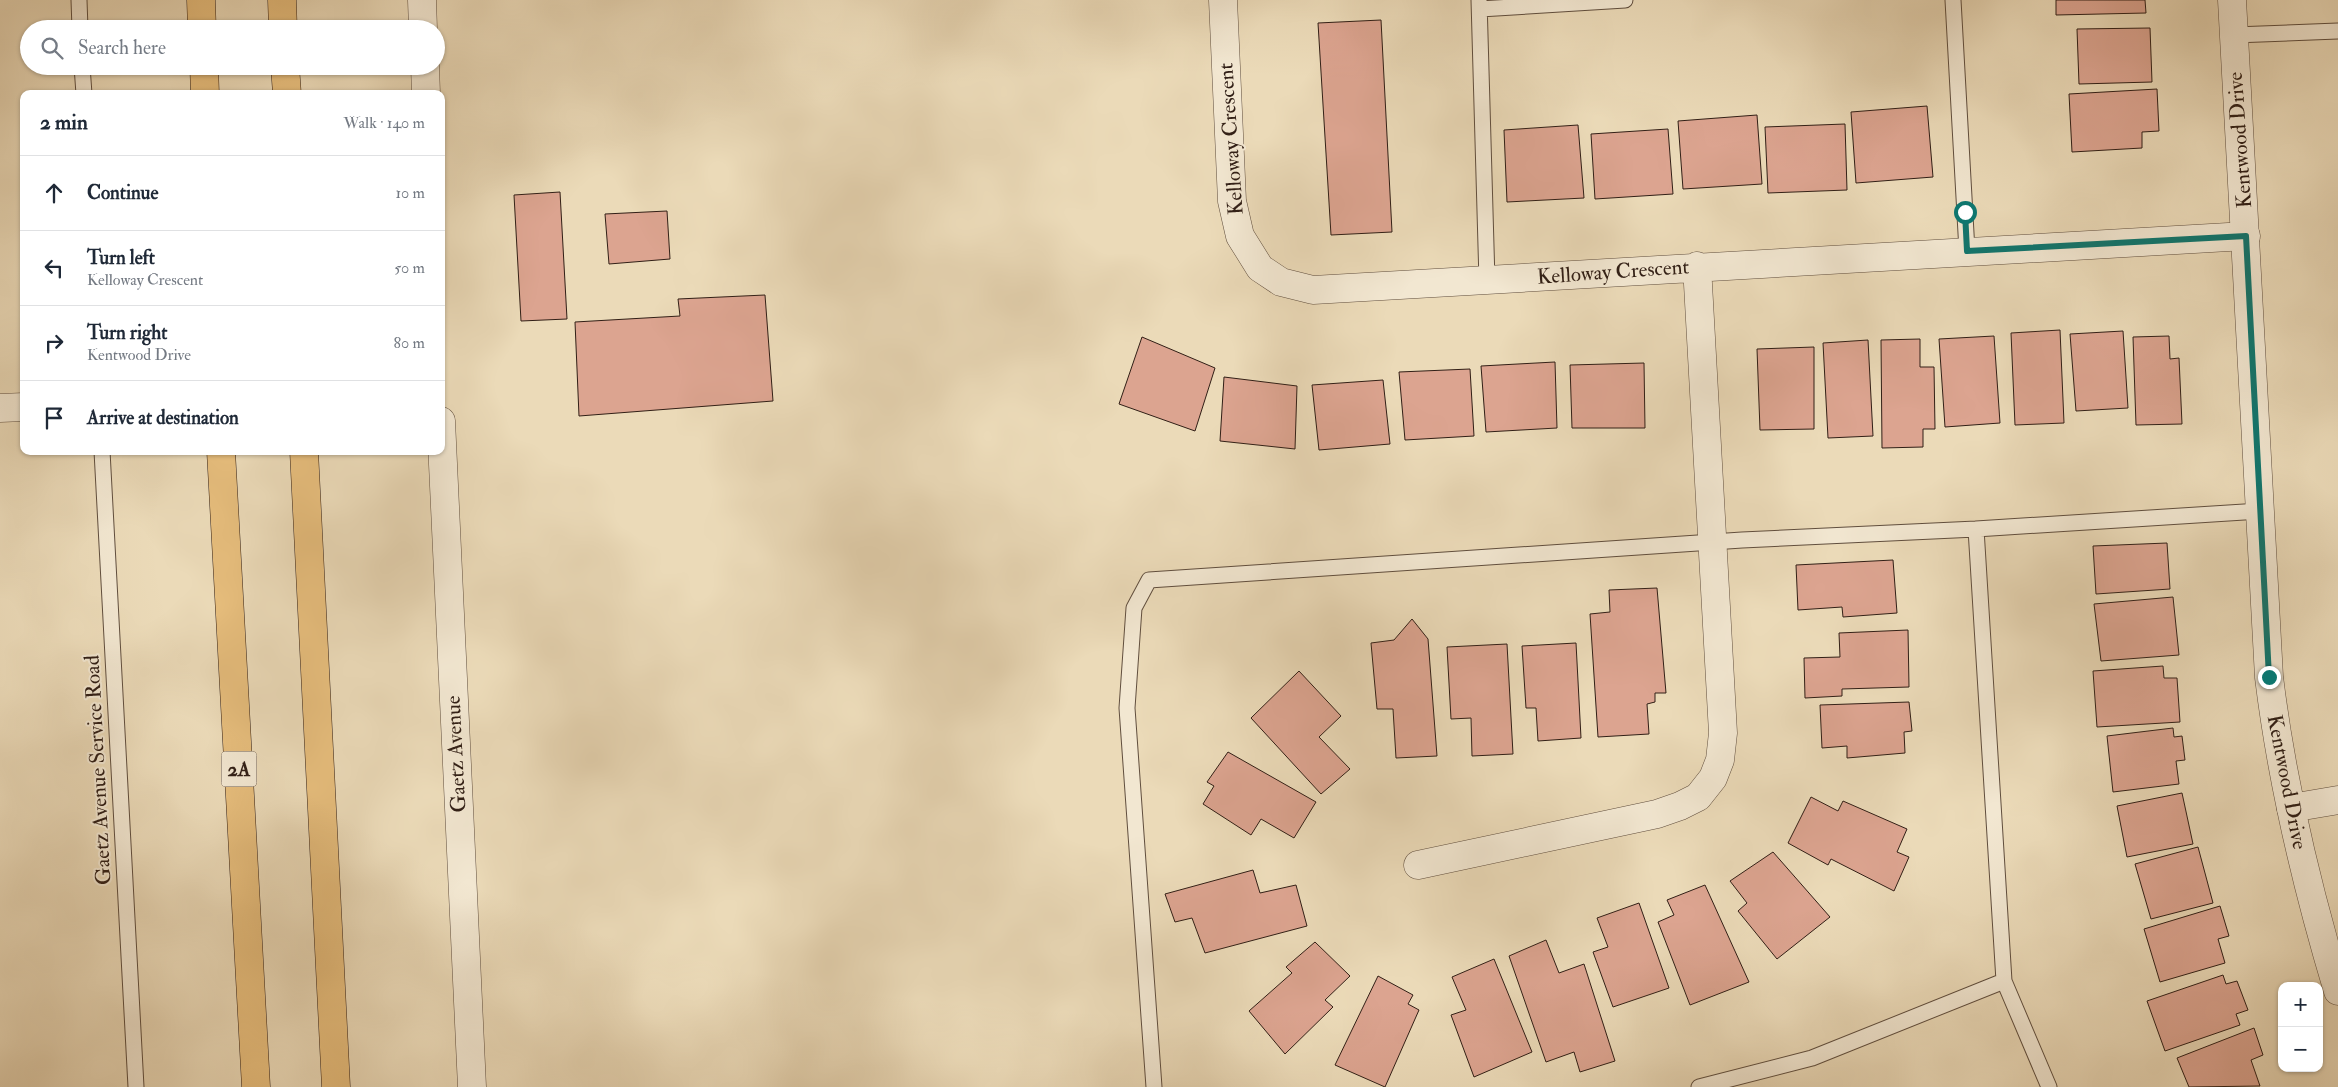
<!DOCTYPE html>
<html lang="en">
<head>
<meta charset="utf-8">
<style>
  body { margin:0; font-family:"IM FELL Double Pica",serif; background:#f2f2f3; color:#1f2937 }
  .controls { position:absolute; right:15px; bottom:15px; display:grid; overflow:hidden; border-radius:10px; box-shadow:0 1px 4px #0004 }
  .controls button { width:45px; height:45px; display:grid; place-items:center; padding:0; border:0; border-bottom:1px solid #e0e1e3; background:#fff; color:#1f2937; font:25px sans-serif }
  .stop { position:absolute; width:15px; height:15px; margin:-11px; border:4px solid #0f766e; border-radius:50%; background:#fff }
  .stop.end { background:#0f766e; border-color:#fff; box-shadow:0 1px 5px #0008 }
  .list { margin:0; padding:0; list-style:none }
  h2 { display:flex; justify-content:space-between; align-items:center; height:65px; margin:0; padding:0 20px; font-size:21px }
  h2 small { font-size:16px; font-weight:400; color:#747a83 }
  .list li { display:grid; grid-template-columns:32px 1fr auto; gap:15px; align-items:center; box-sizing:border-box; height:75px; padding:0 20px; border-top:1px solid #e0e1e3 }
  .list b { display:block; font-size:19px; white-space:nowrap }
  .list p { margin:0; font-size:16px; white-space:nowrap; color:#747a83 }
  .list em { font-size:16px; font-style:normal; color:#747a83 }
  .icon { flex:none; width:28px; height:28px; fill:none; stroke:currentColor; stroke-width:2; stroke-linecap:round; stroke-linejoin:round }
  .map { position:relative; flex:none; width:2338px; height:1087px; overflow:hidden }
  .search { position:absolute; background:#fff; box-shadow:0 1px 4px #0004; left:20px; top:20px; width:425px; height:55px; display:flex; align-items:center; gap:12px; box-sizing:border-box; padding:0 18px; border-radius:28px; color:#747a83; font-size:19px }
  .panel { position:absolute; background:#fff; box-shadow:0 1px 4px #0004; left:20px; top:90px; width:425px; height:365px; border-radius:10px }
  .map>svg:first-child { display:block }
</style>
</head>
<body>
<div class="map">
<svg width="2338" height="1087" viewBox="0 0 2338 1087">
  <rect width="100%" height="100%" fill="#ebdab8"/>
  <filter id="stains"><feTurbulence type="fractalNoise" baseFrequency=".004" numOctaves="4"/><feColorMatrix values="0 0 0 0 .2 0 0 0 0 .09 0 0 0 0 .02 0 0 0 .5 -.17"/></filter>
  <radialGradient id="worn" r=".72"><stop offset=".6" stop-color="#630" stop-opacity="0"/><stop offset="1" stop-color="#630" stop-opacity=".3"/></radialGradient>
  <path fill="#dca490" stroke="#311f16" d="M 2056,0 L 2145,0 L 2146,13 L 2056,15 Z
    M 1381,20 L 1392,232 L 1331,235 L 1318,23 Z
    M 2150,28 L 2152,82 L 2079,84 L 2077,29 Z
    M 2157,89 L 2159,131 L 2142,132 L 2142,148 L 2072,152 L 2069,94 Z
    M 1927,106 L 1933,177 L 1856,183 L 1851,112 Z
    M 1757,115 L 1762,184 L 1683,189 L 1678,121 Z
    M 1845,124 L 1847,190 L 1768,193 L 1765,127 Z
    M 1578,125 L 1584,198 L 1507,202 L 1504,130 Z
    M 1668,129 L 1673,194 L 1595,199 L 1591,134 Z
    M 560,192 L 567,319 L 521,321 L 514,195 Z
    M 667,211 L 670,259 L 609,264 L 605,214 Z
    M 765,295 L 773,401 L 579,416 L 575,322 L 680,316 L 678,299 Z
    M 2060,330 L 2064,423 L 2015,425 L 2011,333 Z
    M 2123,331 L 2128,408 L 2076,411 L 2070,334 Z
    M 1994,336 L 2000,423 L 1945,427 L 1939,339 Z
    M 2169,336 L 2170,359 L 2179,358 L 2182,424 L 2136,425 L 2133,337 Z
    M 1142,337 L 1215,368 L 1195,431 L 1119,404 Z
    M 1920,339 L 1920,367 L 1934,367 L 1935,429 L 1923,429 L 1923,447 L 1882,448 L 1881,340 Z
    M 1868,340 L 1873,436 L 1828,438 L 1823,343 Z
    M 1814,347 L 1814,429 L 1760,430 L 1757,349 Z
    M 1555,362 L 1557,428 L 1486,432 L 1481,366 Z
    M 1644,363 L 1645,428 L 1572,428 L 1570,365 Z
    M 1470,369 L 1474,436 L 1405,440 L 1399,372 Z
    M 1224,377 L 1297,386 L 1295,449 L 1220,441 Z
    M 1383,380 L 1390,444 L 1319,450 L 1312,385 Z
    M 2167,543 L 2170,589 L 2096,594 L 2093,546 Z
    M 1893,560 L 1897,613 L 1843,617 L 1842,607 L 1798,610 L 1796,565 Z
    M 1657,588 L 1666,693 L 1655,693 L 1655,702 L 1647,704 L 1649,734 L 1598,737 L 1590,614 L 1610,612 L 1609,590 Z
    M 2173,597 L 2179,655 L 2101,661 L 2094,604 Z
    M 1412,619 L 1428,639 L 1437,756 L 1396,758 L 1393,709 L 1377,709 L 1371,643 L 1394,640 Z
    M 1908,630 L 1909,687 L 1842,689 L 1842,696 L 1805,698 L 1804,658 L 1840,657 L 1839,633 Z
    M 1576,643 L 1581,738 L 1538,741 L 1536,708 L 1526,708 L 1522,646 Z
    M 1507,644 L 1513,754 L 1472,756 L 1471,718 L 1451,719 L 1447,647 Z
    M 2163,666 L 2164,678 L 2177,678 L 2180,722 L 2097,727 L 2093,671 Z
    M 1299,671 L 1341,716 L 1319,737 L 1350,769 L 1321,794 L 1251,718 Z
    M 1909,702 L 1912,731 L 1904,732 L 1905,753 L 1847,758 L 1847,746 L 1822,748 L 1820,705 Z
    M 2173,728 L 2174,737 L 2182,736 L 2185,760 L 2176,761 L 2179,784 L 2113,792 L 2107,736 Z
    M 1228,752 L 1316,802 L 1294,838 L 1261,819 L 1251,835 L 1203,804 L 1214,786 L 1207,782 Z
    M 2182,793 L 2193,844 L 2127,857 L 2117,806 Z
    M 1811,797 L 1838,811 L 1843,801 L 1907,829 L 1897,852 L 1909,857 L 1894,891 L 1831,859 L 1828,865 L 1788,843 Z
    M 2198,847 L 2213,903 L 2151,919 L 2135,864 Z
    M 1773,852 L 1830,917 L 1777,959 L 1738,911 L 1747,903 L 1730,881 Z
    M 1253,870 L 1260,893 L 1296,885 L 1307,926 L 1205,953 L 1192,918 L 1175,922 L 1165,894 Z
    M 1705,885 L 1749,982 L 1690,1005 L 1658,922 L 1674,915 L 1667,900 Z
    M 1639,903 L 1669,988 L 1613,1007 L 1593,952 L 1608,947 L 1597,918 Z
    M 2220,906 L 2229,936 L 2218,939 L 2225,963 L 2160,982 L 2144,929 Z
    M 1546,940 L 1559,973 L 1584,964 L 1615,1061 L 1580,1072 L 1574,1052 L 1546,1062 L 1509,956 Z
    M 1315,942 L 1350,976 L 1325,1000 L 1333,1007 L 1285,1054 L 1249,1011 L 1292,973 L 1286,967 Z
    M 1494,959 L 1532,1052 L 1474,1077 L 1451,1015 L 1466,1010 L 1452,977 Z
    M 2223,975 L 2226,984 L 2237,981 L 2248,1010 L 2236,1014 L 2240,1025 L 2165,1051 L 2147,1001 Z
    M 1378,976 L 1413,995 L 1408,1004 L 1419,1010 L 1385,1087 L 1335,1065 Z
    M 2254,1028 L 2263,1055 L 2251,1060 L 2260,1086 L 2189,1087 L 2177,1058 Z"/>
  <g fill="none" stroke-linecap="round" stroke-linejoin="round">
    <g stroke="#604e3e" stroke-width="17">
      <path id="service" d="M 79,0 L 80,29
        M 1479,0 L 1487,281
        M 1953,0 L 1967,251
        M 1480,9 L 1625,0
        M 2234,35 L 2338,31
        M 82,66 L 84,94
        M 102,451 L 136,1087
        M 1976,529 L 2260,511
        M 1154,1087 L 1127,708 L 1134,608 L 1149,580 L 1742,540 L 1976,529 L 2004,981 L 2049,1087
        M 1699,1087 L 1812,1058 L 2004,981"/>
    </g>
    <g stroke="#604e3e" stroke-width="29">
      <path id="minor" d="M 422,0 L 423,29
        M 1223,0 L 1232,201 L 1240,236 L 1260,268 L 1281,282 L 1313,290 L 2246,236
        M 425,66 L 426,94
        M 0,408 L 24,407
        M 441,421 L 472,1087
        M 2291,808 L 2338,800
        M 1418,865 L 1657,814 L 1680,806 L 1698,797 L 1713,778 L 1720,760 L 1723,733 L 1697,266"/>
    </g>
    <g stroke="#604e3e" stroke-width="29">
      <path id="tertiary" d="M 2232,0 L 2269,677 C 2282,784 2307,888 2338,991"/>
    </g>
    <g stroke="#311f16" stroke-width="29">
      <path id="primary" d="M 201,0 L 202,29
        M 282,0 L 283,29
        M 204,66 L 205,94
        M 285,66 L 287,94
        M 221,451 L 256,1087
        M 304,451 L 336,1087"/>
    </g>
    <use href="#service" stroke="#f2e7d1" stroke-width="15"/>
    <use href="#minor" stroke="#f2e7d1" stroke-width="28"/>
    <use href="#tertiary" stroke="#f2e7d1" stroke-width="28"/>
    <use href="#primary" stroke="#e6bd7c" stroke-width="28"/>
  </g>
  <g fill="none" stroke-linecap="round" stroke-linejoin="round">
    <path stroke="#0f766e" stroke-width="6" d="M 1965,212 L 1967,251 L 2246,236 L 2269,677"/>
  </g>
  <g text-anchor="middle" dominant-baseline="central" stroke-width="4" stroke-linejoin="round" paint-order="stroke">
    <rect fill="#f2e7d1" stroke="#6b5b4e" stroke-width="1" x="221.5" y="751.5" width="35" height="35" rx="4"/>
    <g font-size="20" font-weight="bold" fill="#311f16">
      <text x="239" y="769">2A</text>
    </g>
    <g font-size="21" fill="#311f16" stroke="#f2e7d1">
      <text transform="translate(1231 139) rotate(-94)">Kelloway Crescent</text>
      <text transform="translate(2240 140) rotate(-94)">Kentwood Drive</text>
      <text transform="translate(1613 272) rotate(-4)">Kelloway Crescent</text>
      <text transform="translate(456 754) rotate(-93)">Gaetz Avenue</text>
      <text transform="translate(98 770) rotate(-93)">Gaetz Avenue Service Road</text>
      <text transform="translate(2287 782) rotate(79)">Kentwood Drive</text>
    </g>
  </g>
  <rect width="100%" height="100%" filter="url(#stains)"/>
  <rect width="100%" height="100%" fill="url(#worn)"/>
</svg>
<div class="controls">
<button>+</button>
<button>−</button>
</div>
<div class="stop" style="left:1965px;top:212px"></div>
<div class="stop end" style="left:2269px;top:677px"></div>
<div class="search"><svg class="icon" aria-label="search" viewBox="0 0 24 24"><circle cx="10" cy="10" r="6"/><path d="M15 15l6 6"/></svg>Search here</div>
<section class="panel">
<h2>2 min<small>Walk · 140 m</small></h2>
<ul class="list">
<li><svg class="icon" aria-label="ahead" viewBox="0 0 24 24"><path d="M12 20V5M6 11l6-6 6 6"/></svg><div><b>Continue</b></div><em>10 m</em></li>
<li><svg class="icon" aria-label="left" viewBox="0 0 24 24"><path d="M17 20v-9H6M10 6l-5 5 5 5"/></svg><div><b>Turn left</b><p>Kelloway Crescent</p></div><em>50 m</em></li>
<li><svg class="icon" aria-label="right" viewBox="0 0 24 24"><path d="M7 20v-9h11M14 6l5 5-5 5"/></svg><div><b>Turn right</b><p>Kentwood Drive</p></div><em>80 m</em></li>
<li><svg class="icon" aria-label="arrive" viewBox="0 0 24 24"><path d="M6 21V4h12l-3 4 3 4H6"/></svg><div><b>Arrive at destination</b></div></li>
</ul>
</section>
</div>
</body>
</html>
